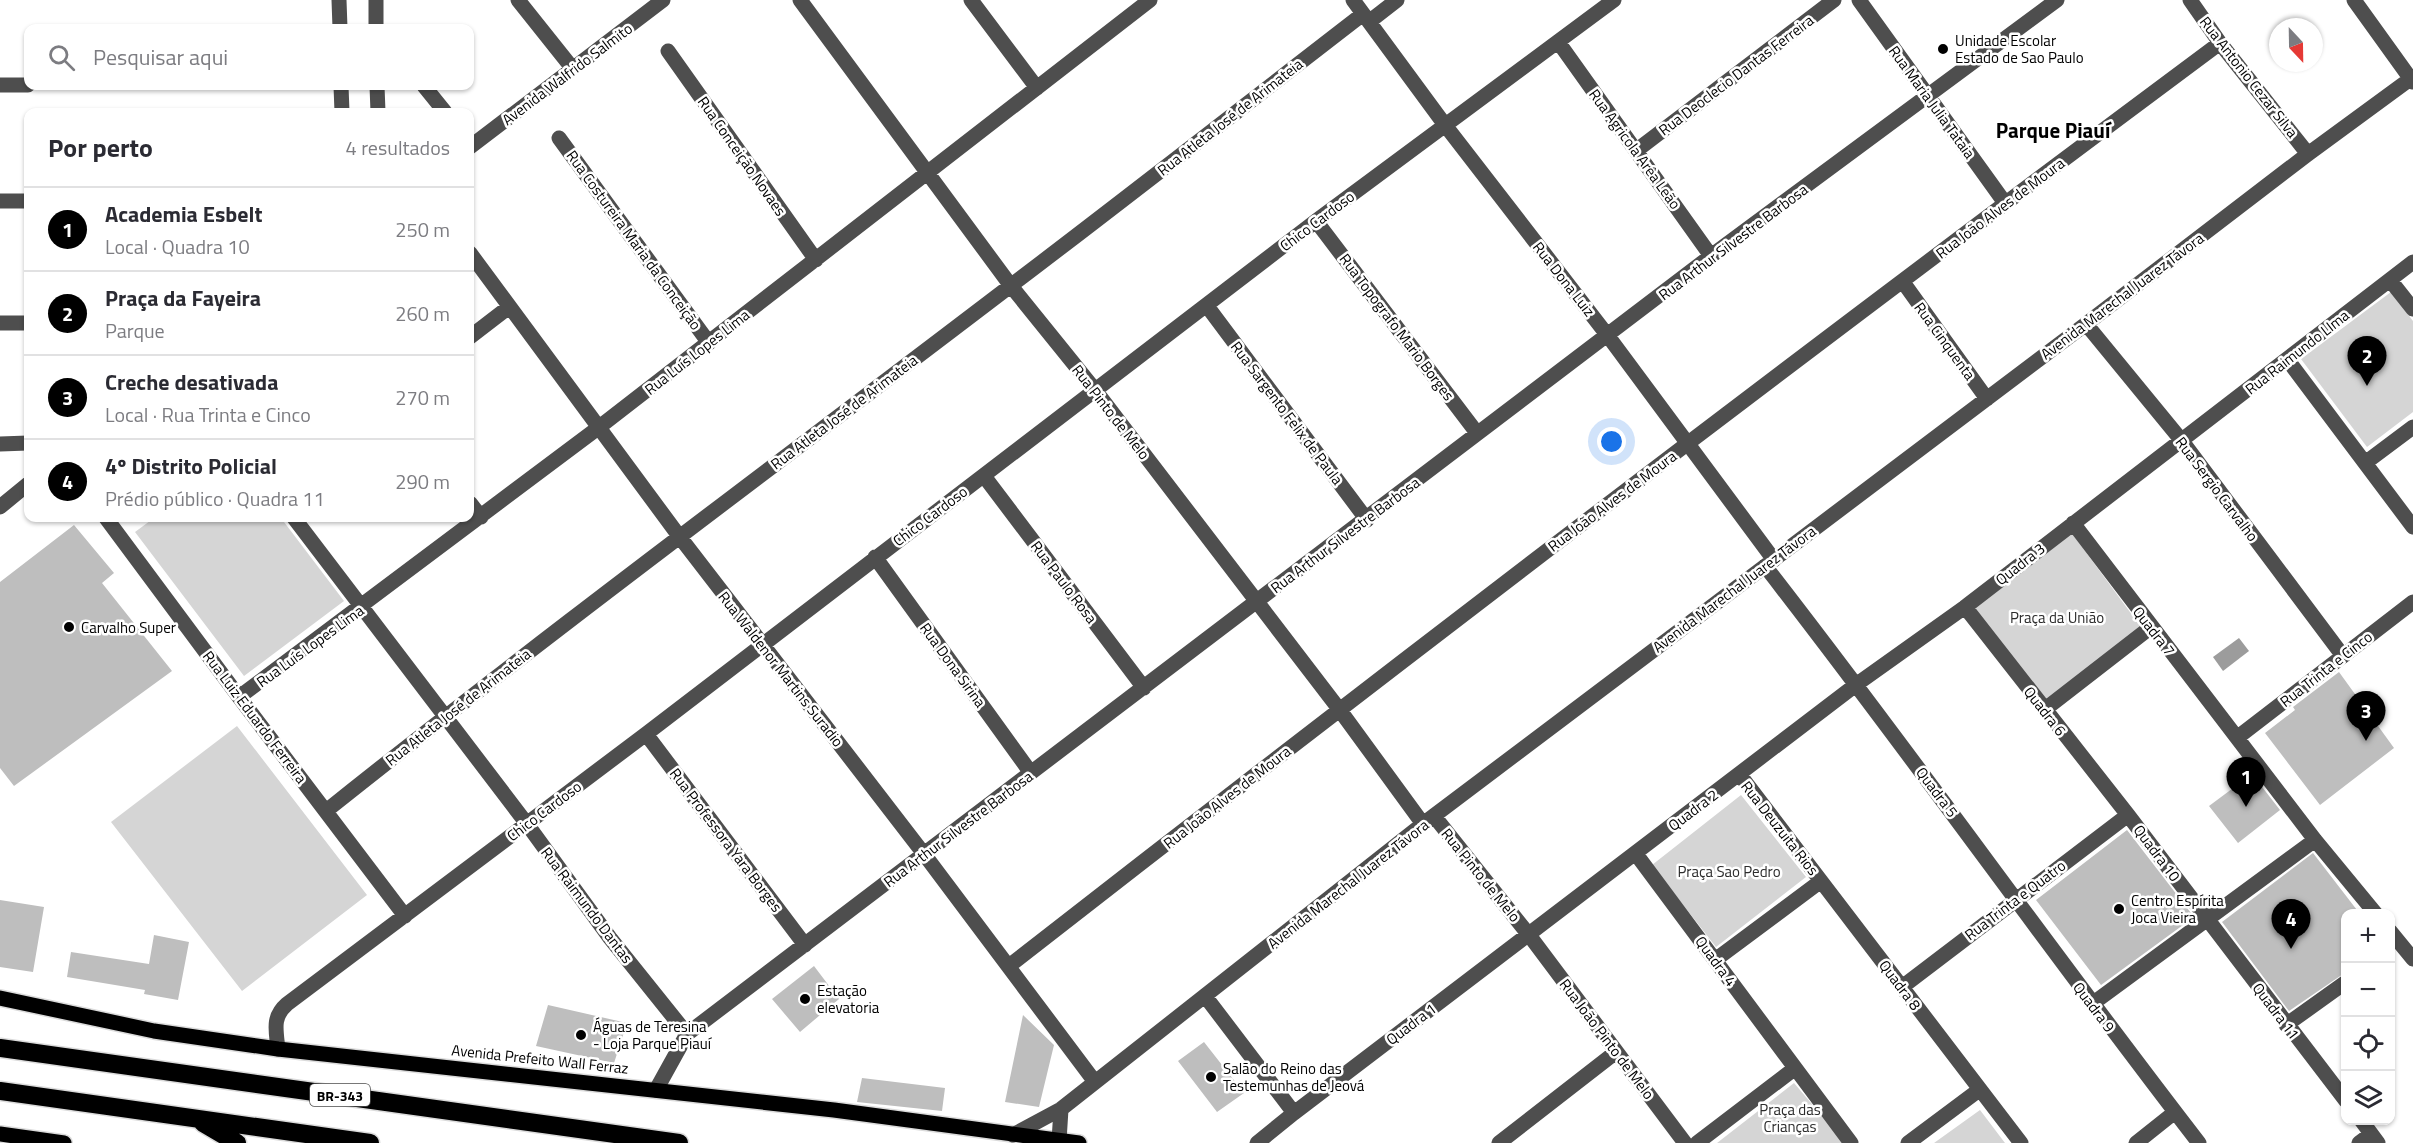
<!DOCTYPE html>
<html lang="pt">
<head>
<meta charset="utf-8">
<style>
  body { margin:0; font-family:"Titillium Web",sans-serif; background:#f2f2f3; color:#2b2b33 }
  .controls { position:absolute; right:18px; bottom:18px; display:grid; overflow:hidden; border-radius:12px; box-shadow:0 2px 4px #0004 }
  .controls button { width:54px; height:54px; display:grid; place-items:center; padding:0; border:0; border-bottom:2px solid #e1e1e2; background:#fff; color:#2b2b33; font:30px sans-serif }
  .compass { position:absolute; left:2269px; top:18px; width:54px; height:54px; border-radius:50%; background:#fff; box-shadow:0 2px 4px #0004; rotate:158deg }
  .you { position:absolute; left:1612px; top:442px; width:21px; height:21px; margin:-15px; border:4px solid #fff; border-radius:50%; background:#1a73e8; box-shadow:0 0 0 9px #1a73e833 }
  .badge { display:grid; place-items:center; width:39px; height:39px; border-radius:50%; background:#000; color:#fff; font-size:20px; font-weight:700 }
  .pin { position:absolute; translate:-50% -50px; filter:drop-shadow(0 2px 3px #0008) }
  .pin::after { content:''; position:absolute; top:32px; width:21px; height:18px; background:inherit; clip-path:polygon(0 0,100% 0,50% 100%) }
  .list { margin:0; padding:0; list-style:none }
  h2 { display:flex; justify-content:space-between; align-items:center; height:78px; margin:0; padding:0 24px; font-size:26px }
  h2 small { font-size:20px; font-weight:400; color:#7c7c81 }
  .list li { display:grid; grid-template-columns:39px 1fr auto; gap:18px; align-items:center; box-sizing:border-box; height:84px; padding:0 24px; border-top:2px solid #e1e1e2 }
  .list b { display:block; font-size:22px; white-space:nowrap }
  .list p { margin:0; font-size:20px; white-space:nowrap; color:#7c7c81 }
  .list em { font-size:20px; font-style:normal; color:#7c7c81 }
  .icon { flex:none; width:33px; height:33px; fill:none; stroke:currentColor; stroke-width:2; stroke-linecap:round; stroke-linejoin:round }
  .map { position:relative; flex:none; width:2413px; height:1143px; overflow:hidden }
  .search { position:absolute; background:#fff; box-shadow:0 2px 4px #0004; left:24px; top:24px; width:450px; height:66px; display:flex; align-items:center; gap:15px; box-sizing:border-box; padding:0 21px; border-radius:12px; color:#7c7c81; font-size:22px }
  .panel { position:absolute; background:#fff; box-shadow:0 2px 4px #0004; left:24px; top:108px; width:450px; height:414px; border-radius:12px }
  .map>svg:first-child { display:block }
</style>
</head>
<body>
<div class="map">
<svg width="2413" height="1143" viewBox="0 0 2413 1143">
  <rect width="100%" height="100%" fill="#fff"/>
  <path fill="#d5d5d5" d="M 2391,292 L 2413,321 L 2413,412 L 2367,447 L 2301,359 Z
    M 154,518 L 281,518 L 344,601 L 244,676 L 135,532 Z
    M 2071,532 L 2141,627 L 2046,700 L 1973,606 Z
    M 237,726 L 367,895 L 242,991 L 111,822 Z
    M 1741,795 L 1806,877 L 1716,947 L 1652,865 Z
    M 1794,1083 L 1845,1143 L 1717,1143 Z
    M 1980,1110 L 2005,1143 L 1934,1143 Z"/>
  <path fill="#9c9c9c" d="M 2239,638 L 2249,651 L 2223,671 L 2213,657 Z"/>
  <path fill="#bebebe" d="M 74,525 L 114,573 L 102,583 L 172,671 L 14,786 L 0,768 L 0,582 Z
    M 2339,672 L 2394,748 L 2320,805 L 2265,733 L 2295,710 L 2293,707 Z
    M 2252,774 L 2280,810 L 2238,843 L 2209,806 Z
    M 2127,830 L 2194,917 L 2101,985 L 2036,900 Z
    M 2313,853 L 2360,914 L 2346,914 L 2346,972 L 2289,1011 L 2222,922 Z
    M 0,900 L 44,907 L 33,972 L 0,967 Z
    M 154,935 L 189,942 L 178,1000 L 144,994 L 145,990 L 67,977 L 71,952 L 149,964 Z
    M 814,966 L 839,999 L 800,1032 L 772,999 Z
    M 548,1005 L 627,1023 L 614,1063 L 536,1046 Z
    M 1023,1015 L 1054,1045 L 1039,1107 L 1005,1102 Z
    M 1204,1042 L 1244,1093 L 1217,1112 L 1178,1061 Z
    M 862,1078 L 945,1088 L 942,1111 L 857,1102 Z"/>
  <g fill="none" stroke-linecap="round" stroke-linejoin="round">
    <g stroke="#dbdbdb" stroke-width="18">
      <path id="major" d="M 0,998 L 154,1031 L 278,1049 L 834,1110 L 1079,1143
        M 0,1134 L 64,1143"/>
    </g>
    <g stroke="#dbdbdb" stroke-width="21">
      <path id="highway" d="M 0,1048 L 679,1143
        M 0,1091 L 370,1143
        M 203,1123 L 237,1143"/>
    </g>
    <path stroke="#4e4e4e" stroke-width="15" d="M 339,0 L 340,28
      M 376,0 L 376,28
      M 518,0 L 573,69
      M 800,0 L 1011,286 L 1095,390 L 1339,709 L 1423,824
      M 971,0 L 1037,88
      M 1353,0 L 1445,125 L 1608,336 L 1774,560
      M 1859,0 L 2005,203
      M 2190,0 L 2220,43 L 2308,154
      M 2354,0 L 2413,82
      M 1370,21 L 1397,0
      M 1559,43 L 1711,256
      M 668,51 L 816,260
      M 0,85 L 28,85
      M 341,86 L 342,112
      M 377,86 L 378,112
      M 424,86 L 445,112
      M 559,138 L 709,343
      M 470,147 L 663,0
      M 1637,150 L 1834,0
      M 0,201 L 28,201
      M 1316,221 L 1477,433
      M 470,253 L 679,536 L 924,854 L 1095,1082
      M 2390,280 L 2413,309
      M 1903,282 L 1987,399
      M 1207,306 L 1367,520
      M 0,323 L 28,323
      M 2086,324 L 2182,441 L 2343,656
      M 470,337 L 509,307
      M 2287,359 L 2413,527
      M 0,444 L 28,443
      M 2365,463 L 2413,427
      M 984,476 L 1144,688
      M 470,503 L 481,517
      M 0,507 L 28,484
      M 106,518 L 239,697 L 405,916
      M 294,518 L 527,824 L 610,938 L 687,1034
      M 2073,523 L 2315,840 L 2376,914
      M 875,557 L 1031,773
      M 1765,566 C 1913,756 2052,953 2199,1143
      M 1965,607 L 2128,815 L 2346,1101
      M 239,697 L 598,428 L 1150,0
      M 2044,710 L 2151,627
      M 646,734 L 805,945
      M 2238,737 L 2413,602
      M 1740,775 L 2021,1143
      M 326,811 C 550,632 781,461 1009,287 C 1128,197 1245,105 1363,14
      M 1434,816 L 1529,935 L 1685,1143
      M 1636,854 L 1851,1143
      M 2390,931 L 2413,959
      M 1715,960 L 1821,881
      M 1009,966 C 1409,654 1813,346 2220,43
      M 1902,987 L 2128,815
      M 1205,996 L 1294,1113
      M 2092,1004 L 2315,840
      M 2286,1025 L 2346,982
      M 278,1049 C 276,1030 272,1017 287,1004 L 646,734 L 1316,221 L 1614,0
      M 656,1090 L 687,1034 L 1711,256 L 2057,0
      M 2361,1120 L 2378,1143
      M 1013,1135 L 1061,1109 L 1423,824 L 2086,324 L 2308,154 L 2413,77
      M 1059,1141 L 1061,1109
      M 1257,1143 L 1294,1113 L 1857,684 L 1965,607 L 2413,262
      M 1499,1143 L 1616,1052
      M 1697,1143 L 1794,1069
      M 1908,1143 L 1979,1090
      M 2136,1143 L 2175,1112
      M 2359,1143 L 2371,1134"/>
    <use href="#major" stroke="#000" stroke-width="15"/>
    <use href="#highway" stroke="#000" stroke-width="18"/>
  </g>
  <g fill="#000" stroke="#fff" stroke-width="2">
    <circle cx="1943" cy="49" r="6"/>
    <circle cx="69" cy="627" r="6"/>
    <circle cx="2119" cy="909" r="6"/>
    <circle cx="805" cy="999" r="6"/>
    <circle cx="581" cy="1035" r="6"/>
    <circle cx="1211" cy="1077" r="6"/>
  </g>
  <g text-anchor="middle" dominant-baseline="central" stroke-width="5" stroke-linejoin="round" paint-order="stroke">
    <rect fill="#fff" stroke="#4c4c4c" stroke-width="1.5" x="310" y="1084" width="60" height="22" rx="4.5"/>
    <g font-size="14" font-weight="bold" fill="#000">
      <text x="340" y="1095">BR-343</text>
    </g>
    <g font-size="15" fill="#000" stroke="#fff" text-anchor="start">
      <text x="1955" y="40">Unidade Escolar<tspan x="1955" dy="17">Estado de Sao Paulo</tspan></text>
      <text x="81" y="627">Carvalho Super</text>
      <text x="2131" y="900">Centro Espírita<tspan x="2131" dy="17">Joca Vieira</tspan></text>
      <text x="817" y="990">Estação<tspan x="817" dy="17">elevatoria</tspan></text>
      <text x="593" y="1026">Águas de Teresina<tspan x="593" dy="17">- Loja Parque Piauí</tspan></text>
      <text x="1223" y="1068">Salão do Reino das<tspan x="1223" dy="17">Testemunhas de Jeová</tspan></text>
    </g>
    <g font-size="15" fill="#000" stroke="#fff">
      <text transform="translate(567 74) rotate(-37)">Avenida Walfrido Salmito</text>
      <text transform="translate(1736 75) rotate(-37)">Rua Deoclecio Dantas Ferreira</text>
      <text transform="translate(2249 77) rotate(52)">Rua Antonio Cezar Silva</text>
      <text transform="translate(1932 102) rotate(54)">Rua Maria Julia Tataia</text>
      <text transform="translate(1230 117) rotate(-38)">Rua Atleta José de Arimateia</text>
      <text transform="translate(1635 149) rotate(54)">Rua Agricola Arêa Leão</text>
      <text transform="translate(742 156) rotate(55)">Rua Conceição Novaes</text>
      <text transform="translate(2000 208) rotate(-37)">Rua João Alves de Moura</text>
      <text transform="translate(1317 221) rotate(-37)">Chico Cardoso</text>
      <text transform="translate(634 240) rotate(54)">Rua Costureira Maria da Conceição</text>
      <text transform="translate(1733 242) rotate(-37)">Rua Arthur Silvestre Barbosa</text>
      <text transform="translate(1564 279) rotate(52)">Rua Dona Luiz</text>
      <text transform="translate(2122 296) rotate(-37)">Avenida Marechal Juarez Távora</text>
      <text transform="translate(1397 327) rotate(53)">Rua Topografo Mario Borges</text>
      <text transform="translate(1945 341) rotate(54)">Rua Cinquenta</text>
      <text transform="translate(697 352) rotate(-38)">Rua Luís Lopes Lima</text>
      <text transform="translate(2297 352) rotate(-38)">Rua Raimundo LIma</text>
      <text transform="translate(844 412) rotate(-37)">Rua Atleta José de Arimateia</text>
      <text transform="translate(1111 412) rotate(52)">Rua Pinto de Melo</text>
      <text transform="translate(1287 413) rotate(53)">Rua Sargento Felix de Paula</text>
      <text transform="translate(2217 489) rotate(53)">Rua Sergio Carvalho</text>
      <text transform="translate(1612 501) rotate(-37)">Rua João Alves de Moura</text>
      <text transform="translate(930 516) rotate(-37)">Chico Cardoso</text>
      <text transform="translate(1345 535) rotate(-37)">Rua Arthur Silvestre Barbosa</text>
      <text transform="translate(2020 564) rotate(-38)">Quadra 3</text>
      <text transform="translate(1064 582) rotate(53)">Rua Paulo Rosa</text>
      <text transform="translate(1734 589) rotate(-37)">Avenida Marechal Juarez Távora</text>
      <text transform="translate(2154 631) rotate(52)">Quadra 7</text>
      <text transform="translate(310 646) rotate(-36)">Rua Luís Lopes Lima</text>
      <text transform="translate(953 665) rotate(54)">Rua Dona Sirina</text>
      <text transform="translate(781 669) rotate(52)">Rua Waldenor Martins Suradio</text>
      <text transform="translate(2326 669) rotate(-38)">Rua Trinta e Cinco</text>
      <text transform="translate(458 707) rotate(-38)">Rua Atleta José de Arimateia</text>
      <text transform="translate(2045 711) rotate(52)">Quadra 6</text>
      <text transform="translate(255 717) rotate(53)">Rua Luiz Eduardo Ferreira</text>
      <text transform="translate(1937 792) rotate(53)">Quadra 5</text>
      <text transform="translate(1227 797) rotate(-38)">Rua João Alves de Moura</text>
      <text transform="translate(1693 810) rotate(-37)">Quadra 2</text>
      <text transform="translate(544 811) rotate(-37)">Chico Cardoso</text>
      <text transform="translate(1780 828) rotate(52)">Rua Deuzuita Rios</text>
      <text transform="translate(958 829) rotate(-37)">Rua Arthur Silvestre Barbosa</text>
      <text transform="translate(726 840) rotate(53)">Rua Professora Yara Borges</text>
      <text transform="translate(2157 853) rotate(53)">Quadra 10</text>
      <text transform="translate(1481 875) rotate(51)">Rua Pinto de Melo</text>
      <text transform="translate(1348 884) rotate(-38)">Avenida Marechal Juarez Távora</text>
      <text transform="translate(2015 900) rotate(-37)">Rua Trinta e Quatro</text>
      <text transform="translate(587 905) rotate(53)">Rua Raimundo Dantas</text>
      <text transform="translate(1716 961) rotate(54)">Quadra 4</text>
      <text transform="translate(1900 985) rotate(53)">Quadra 8</text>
      <text transform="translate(2094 1007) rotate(53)">Quadra 9</text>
      <text transform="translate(2276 1011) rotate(53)">Quadra 11</text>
      <text transform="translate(1411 1024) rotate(-37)">Quadra 1</text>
      <text transform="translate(1607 1039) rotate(53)">Rua João Pinto de Melo</text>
      <text transform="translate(540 1059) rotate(6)">Avenida Prefeito Wall Ferraz</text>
    </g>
    <g font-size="15" fill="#2c2c2c" stroke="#fff">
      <text x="2057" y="617">Praça da União</text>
      <text x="1729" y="871">Praça Sao Pedro</text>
      <text x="1790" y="1109">Praça das<tspan x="1790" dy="17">Crianças</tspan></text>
    </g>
    <g font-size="21" font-weight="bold" fill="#000" stroke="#fff">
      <text x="2053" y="130">Parque Piauí</text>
    </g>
  </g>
</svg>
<div class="controls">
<button>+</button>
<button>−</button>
<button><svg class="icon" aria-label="locate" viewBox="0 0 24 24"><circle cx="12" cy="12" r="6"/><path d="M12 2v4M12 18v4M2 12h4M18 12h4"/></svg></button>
<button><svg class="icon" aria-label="layers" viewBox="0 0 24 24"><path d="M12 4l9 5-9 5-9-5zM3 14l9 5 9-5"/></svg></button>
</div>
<svg class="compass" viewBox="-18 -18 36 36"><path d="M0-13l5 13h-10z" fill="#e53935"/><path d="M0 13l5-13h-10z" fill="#7c7c81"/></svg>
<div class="you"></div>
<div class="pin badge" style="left:2246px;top:807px">1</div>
<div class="pin badge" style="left:2367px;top:386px">2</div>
<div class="pin badge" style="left:2366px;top:741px">3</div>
<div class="pin badge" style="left:2291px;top:949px">4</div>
<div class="search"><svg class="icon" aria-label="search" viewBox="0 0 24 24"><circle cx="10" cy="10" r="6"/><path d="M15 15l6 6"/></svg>Pesquisar aqui</div>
<section class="panel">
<h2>Por perto<small>4 resultados</small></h2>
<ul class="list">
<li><span class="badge">1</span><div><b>Academia Esbelt</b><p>Local · Quadra 10</p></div><em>250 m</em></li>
<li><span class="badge">2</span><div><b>Praça da Fayeira</b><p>Parque</p></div><em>260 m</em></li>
<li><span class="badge">3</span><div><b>Creche desativada</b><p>Local · Rua Trinta e Cinco</p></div><em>270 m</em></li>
<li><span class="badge">4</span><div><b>4º Distrito Policial</b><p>Prédio público · Quadra 11</p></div><em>290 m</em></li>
</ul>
</section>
</div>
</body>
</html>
